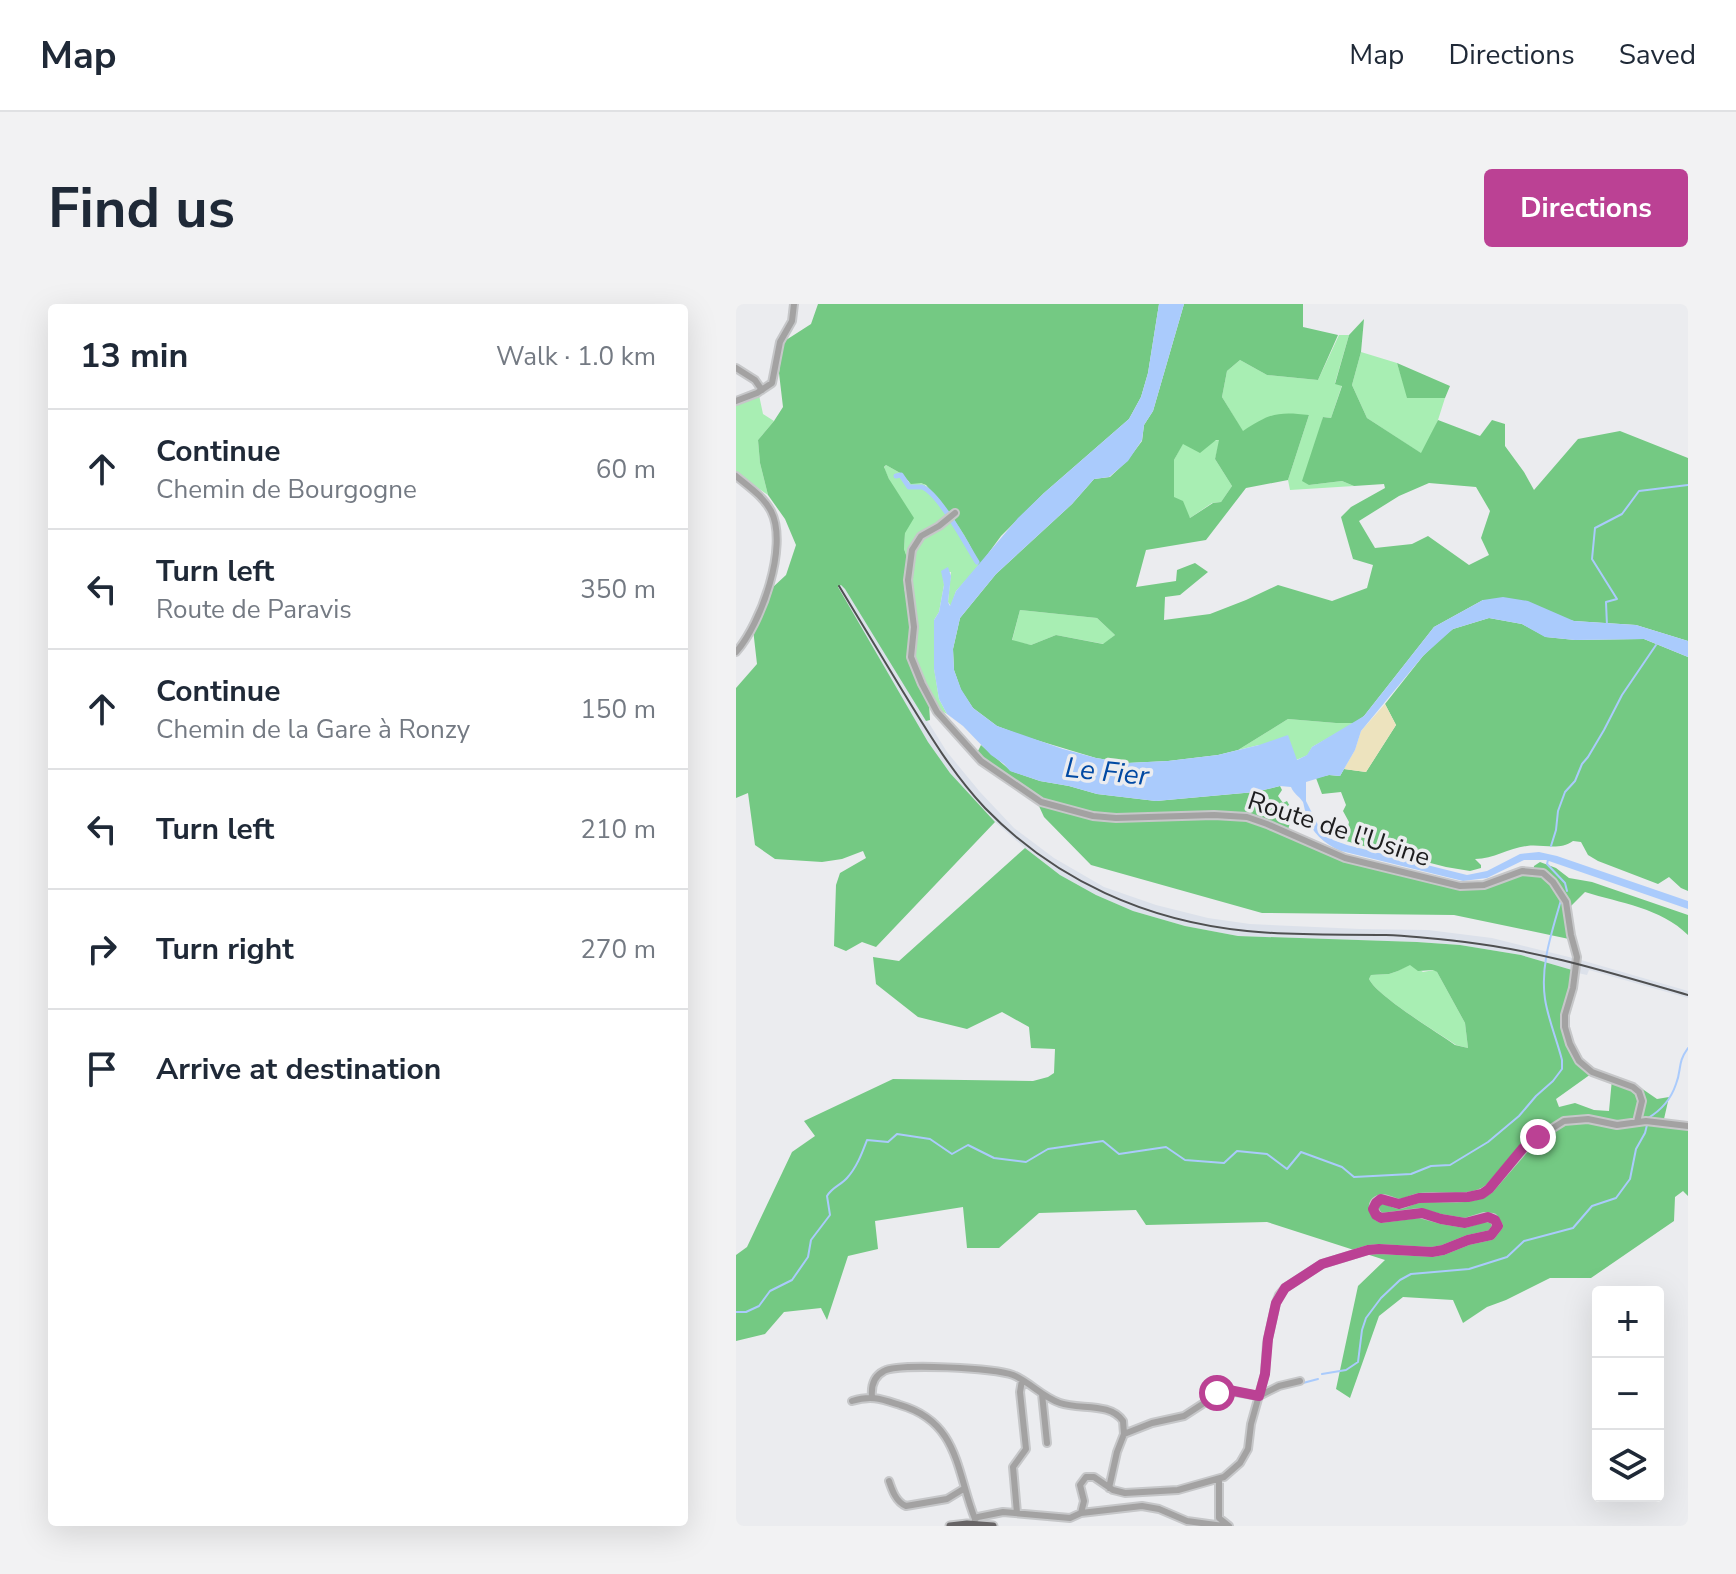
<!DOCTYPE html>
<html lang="en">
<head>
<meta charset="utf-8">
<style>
  body { margin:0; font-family:"Nunito Sans",sans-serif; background:#f2f2f3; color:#1f2937 }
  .controls { position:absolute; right:24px; bottom:24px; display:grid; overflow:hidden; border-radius:8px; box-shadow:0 8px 32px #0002 }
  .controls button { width:72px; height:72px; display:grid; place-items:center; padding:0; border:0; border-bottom:2px solid #e0e1e3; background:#fff; color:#1f2937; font:40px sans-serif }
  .stop { position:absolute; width:24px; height:24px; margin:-18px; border:6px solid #bb4194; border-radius:50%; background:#fff }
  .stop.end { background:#bb4194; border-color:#fff; box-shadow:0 2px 8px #0008 }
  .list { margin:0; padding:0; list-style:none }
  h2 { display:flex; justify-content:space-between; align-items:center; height:104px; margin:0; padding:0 32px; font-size:34px }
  h2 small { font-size:26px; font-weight:400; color:#747a83 }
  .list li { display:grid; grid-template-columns:52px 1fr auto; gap:24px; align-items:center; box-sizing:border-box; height:120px; padding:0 32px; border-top:2px solid #e0e1e3 }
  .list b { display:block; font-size:30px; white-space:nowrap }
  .list p { margin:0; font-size:26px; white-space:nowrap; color:#747a83 }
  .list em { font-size:26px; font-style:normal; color:#747a83 }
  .icon { flex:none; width:44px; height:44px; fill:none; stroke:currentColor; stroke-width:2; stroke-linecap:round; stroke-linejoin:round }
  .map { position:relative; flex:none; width:952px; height:1222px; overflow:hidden; border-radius:8px }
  header { display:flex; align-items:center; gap:48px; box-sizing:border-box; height:112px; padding:0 40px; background:#fff; border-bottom:2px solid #e0e1e3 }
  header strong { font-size:38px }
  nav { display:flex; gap:44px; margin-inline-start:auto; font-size:28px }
  .intro { display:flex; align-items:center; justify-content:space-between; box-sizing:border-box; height:192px; padding:0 48px }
  h1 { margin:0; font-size:56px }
  .button { padding:20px 36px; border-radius:8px; background:#bb4194; color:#fff; font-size:28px; font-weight:700 }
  main { display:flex; gap:48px; padding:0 48px }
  aside { flex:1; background:#fff; border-radius:8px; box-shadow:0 8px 32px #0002 }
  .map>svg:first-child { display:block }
</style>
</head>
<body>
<header>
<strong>Map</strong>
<nav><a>Map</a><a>Directions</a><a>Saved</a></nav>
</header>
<div class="intro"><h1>Find us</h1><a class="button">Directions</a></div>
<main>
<aside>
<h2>13 min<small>Walk · 1.0 km</small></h2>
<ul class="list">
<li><svg class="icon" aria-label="ahead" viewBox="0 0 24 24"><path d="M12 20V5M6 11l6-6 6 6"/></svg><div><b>Continue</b><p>Chemin de Bourgogne</p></div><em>60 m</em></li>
<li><svg class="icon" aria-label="left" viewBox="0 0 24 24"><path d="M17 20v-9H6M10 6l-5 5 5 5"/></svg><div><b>Turn left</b><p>Route de Paravis</p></div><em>350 m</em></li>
<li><svg class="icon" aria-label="ahead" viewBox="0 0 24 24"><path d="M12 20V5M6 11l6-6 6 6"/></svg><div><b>Continue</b><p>Chemin de la Gare à Ronzy</p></div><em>150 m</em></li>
<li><svg class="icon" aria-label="left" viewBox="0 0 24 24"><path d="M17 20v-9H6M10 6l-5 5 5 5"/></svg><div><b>Turn left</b></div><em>210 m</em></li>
<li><svg class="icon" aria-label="right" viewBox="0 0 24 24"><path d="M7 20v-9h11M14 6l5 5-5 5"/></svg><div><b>Turn right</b></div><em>270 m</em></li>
<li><svg class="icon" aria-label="arrive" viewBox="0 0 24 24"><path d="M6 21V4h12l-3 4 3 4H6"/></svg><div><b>Arrive at destination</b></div></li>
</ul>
</aside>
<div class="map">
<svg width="952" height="1222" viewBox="0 0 952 1222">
  <rect width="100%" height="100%" fill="#ebecef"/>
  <path fill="#dce1ea" d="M 105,281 L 109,285 L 211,448 L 244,488 L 278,524 L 318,554 L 368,583 L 420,601 L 472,614 L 514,620 L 624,625 L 692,626 L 756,634 L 837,654 L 836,666 L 785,651 L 724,641 L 681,638 L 502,632 L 449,622 L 397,607 L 360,591 L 324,571 L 289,544 L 259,518 L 214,469 L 192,438 L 104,288 L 102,283 Z
    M 845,656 L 952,687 L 952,694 L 853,666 L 851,671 L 842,669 Z"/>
  <path fill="#a8eeb3" d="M 603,31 L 613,31 L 599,79 L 606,81 L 595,114 L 587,113 L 573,181 L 606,177 L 618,182 L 554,186 L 552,176 L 573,111 L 507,128 L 486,93 L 491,67 L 504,56 L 531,71 L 582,76 Z
    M 625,48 L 661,59 L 672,94 L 709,94 L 702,116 L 686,150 L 631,114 L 616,81 Z
    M 23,91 L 27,110 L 38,117 L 22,136 L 24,159 L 32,191 L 0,169 L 0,100 Z
    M 484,136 L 479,155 L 496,182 L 485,198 L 476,199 L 454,214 L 438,194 L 438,156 L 447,139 Z
    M 150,161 L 166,170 L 172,178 C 179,180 185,177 190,182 C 211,198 234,237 243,262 L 220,287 L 215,302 L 212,298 L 215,268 L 207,268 L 208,281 L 203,308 L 198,316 L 198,364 L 203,395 L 211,410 L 193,400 L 179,368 L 176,322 L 168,283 L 168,275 L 174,270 L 175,265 L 168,245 L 169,229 L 153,175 L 148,164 Z
    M 284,306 L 361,314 L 379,331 L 368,340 L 320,331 L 295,341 L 276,337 Z
    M 552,415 L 600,419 L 619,419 L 576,443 L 572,451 L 560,456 L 523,441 L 502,446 Z
    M 674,660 L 687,668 L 698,666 L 701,668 L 729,719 L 732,744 L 720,741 C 701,728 641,692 633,675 L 635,671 L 653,670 L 662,667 Z"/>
  <path fill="#74c983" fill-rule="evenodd" d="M 82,0 L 423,0 L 412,69 L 405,93 L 393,115 L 308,189 L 265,232 L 243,262 C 232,231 211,205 190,181 L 185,179 L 175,180 L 166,170 L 150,161 L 148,163 L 153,175 L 178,214 L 169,229 L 168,245 L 175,265 L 174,270 L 168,275 L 168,283 L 176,322 L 174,353 L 193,400 L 194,416 L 190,417 L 109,285 L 105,281 L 102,283 L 192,438 L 214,469 L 259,518 L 140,643 L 126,638 L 110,647 L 98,642 L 100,581 L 104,569 L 130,554 L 127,547 L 106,555 L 86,558 L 39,555 L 19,541 L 12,489 L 0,494 L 0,384 L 21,360 L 17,325 L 36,284 L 50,271 L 60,241 L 49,215 L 32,191 L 24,159 L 22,136 L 38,117 L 47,103 L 43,69 L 47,38 L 75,20 Z
    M 448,0 L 567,0 L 567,23 L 602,31 L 582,76 L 531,71 L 504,56 L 491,67 L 486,93 L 507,127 C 533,110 541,107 573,111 L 552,176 L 510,184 L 470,236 L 410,246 L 400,283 L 440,277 L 441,266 L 459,259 L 472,268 L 444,291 L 429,293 L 428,316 L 474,310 L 510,296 L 542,281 L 596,297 L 631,284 L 637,261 L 617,255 L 605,213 L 615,203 L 649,184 L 648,180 L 618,182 L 606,177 L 573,181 L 566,177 L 587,113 L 595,114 L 606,82 L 599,80 L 613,31 L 628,15 L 625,48 L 616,81 L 631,114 L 685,149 L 702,116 L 744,132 L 756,116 L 769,120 L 769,142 L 788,168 L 798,186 L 842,135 L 884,127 L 952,154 L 952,337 L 900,321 L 838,317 L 747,296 L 698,323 L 628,412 L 619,419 L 600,419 L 552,415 L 502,446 L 482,451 L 432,457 L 391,459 L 360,454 L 287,432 L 261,422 L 237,404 L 225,386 L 218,366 L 217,345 L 224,314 L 260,270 L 336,200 L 358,175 L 374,173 L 391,157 L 406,137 L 408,121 L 417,107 ZM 480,136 L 483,136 L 479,155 L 496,182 L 485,198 L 477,199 L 454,214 L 447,197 L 438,193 L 438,156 L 447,140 L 464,149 ZM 693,179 L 740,183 L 754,207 L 745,234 L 753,251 L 733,261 L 692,232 L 676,240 L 639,244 L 623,217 L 663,192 ZM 284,306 L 361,314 L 379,331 L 367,340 L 320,331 L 295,341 L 276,336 Z
    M 661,59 L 714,82 L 709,94 L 671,94 Z
    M 753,314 L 786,320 L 810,333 L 839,336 L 908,335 L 952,353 L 952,587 L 945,584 L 933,573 L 922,580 L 862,557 L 852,551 L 845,538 L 837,537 C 823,547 807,540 791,542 C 773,544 758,555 739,555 L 745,561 L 745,564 L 734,567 L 710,563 L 620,540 L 604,535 L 605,532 L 611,528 L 613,518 L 607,507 L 610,501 L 605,488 L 586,490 L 580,474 L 593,471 L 604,472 L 608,465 L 630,468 L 660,421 L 649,400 L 687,352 L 704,335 L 717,325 Z
    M 245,441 L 275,467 L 304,477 L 333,482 L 361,490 L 420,497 L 519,488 L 544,482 L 546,486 L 542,492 L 547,499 L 551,497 L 557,508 L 550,533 L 687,576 L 723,584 L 748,584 L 786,569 L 797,569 L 798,562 L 804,558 L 820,564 L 833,574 L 856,578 L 952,611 L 952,631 C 925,604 884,599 849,588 L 829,608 L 833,635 L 718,611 L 526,609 L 355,561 L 308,513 L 297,489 L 241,449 Z
    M 289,544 L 324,571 L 360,591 L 397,607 L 449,622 L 502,632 L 681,638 L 724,641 L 785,651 L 836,666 C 828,712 814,735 855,770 L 820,795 L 823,803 L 839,799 L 858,806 L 873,807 L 876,775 L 905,784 L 921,795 L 933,793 L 928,815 L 952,820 L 952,892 L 947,887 L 939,893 L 938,917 L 855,974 L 814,974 L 770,996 L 751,1003 L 727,1019 L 717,996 L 667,993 L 643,1012 L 614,1094 L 600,1085 L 622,982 L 649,956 L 531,918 L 410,921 L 400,906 L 303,909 L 263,944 L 231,944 L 227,903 L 139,917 L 142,945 L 112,952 L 91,1016 L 85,1004 L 48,1008 L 29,1030 L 0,1037 L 0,951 L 11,943 L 56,848 L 79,832 L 68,817 L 157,775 L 297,777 L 312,773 L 318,769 L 319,745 L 295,744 L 293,723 L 266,708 L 231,725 L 182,713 L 140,680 L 137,653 L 163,657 ZM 674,661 L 682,667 L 697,666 L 701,668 L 729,719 L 732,744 L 719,741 C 701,728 641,692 633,675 L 635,671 L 653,670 L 662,667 Z"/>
  <path fill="#ede3be" d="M 649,400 L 660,421 L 630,468 L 608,465 L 619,446 L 625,427 Z"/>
  <path fill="#aacbfc" d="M 423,0 L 448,0 L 417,107 L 408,121 L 406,136 L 392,157 L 373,173 L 358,175 L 336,200 L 260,270 L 224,314 L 217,345 L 218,366 L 225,385 L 237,404 L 261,422 L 327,445 L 360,454 L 391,459 L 432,457 L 482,451 L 523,441 L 552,431 L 561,456 L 571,451 L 576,443 L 628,412 L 698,323 L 747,296 L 767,293 L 792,297 L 838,317 L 900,321 L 952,337 L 952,353 L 908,335 L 839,336 L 809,333 L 786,320 L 753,314 L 717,325 L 687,352 L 625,427 L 619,446 L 604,472 L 593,471 L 570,478 L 570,497 L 582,521 L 597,536 L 611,541 L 731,571 L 751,567 L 784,550 L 803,548 L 821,552 L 952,597 L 952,605 L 810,556 L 788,556 L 751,574 L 727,577 L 605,547 C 588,540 575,528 570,511 C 569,508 568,501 567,498 C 563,492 558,490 555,483 L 544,482 L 519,488 L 420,497 L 361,490 L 333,482 L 304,477 L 274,467 L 268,460 L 255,451 L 227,422 L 211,410 L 203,395 L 198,365 L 198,316 L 203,308 L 208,281 L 205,267 L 212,263 L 215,272 L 212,298 L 214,302 L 220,287 L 282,214 L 308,189 L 393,115 L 405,93 L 412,69 Z"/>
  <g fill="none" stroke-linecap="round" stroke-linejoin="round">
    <path stroke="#aacbfc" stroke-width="2" d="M 871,322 L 870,298 L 881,295 L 856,255 L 859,224 L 886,210 L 903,187 L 952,181
      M 815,542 L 820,526 L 822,507 L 829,488 L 839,477 L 846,460 L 852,453 L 868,426 L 886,391 L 920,341
      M 812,556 L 811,560 L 829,579 L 831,587
      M 912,814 C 924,807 935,795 940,780 C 946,765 941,759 952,744
      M 0,1008 L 10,1008 L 23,1002 L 34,987 L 56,976 L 72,953 L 75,936 L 94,911 L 91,892 C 96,883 105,881 111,874 C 121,863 126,849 131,836 L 152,838 L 161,830 L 194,835 L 216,850 L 232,841 L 258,854 L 290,858 L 312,845 L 367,837 L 383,850 L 430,843 L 449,856 L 488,859 L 501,847 L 531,850 L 551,865 L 565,848 L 606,863 L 618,873 L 675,870 L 695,862 L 714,861 L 752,838 L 783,812 L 800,792 L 817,777 L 826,765 L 826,756 C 821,736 812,715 809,695 C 804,661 816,628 825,596
      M 586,1070 L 610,1066 L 622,1058 L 626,1026 L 630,1014 L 645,994 L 664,976 L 675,970 L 733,965 L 771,953 L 788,937 L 837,924 L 856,902 L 880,894 L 894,875 L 900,845 L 909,829 L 911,821
      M 567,1079 L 582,1075"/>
    <path stroke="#aacbfc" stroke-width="5" d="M 160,172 L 165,171 L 173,183 C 175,183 184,183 186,183 C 203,189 231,242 241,258"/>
    <g stroke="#c6c7c9" stroke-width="10">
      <path id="minor" d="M 0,64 L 19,76 L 26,86
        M 0,97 L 21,89 L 36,79 L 44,38 L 56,17 L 58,0
        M 0,172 C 13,183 27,192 35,207 C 53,242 25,320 0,348
        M 219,209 L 203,222 L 185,232 L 176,246 L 172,276 L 178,323 L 175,353 L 186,380 L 201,408 L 245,457 L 305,498 L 357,512 L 380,514 L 478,511 L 511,513 L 531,520 L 609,554 L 724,582 L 748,581 L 786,567 L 807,569 L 817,578 L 830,598 L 835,631 L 841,653 L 837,684 L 829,711 L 829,723 L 834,740 L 843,757 L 856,768 L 897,783 L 903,788 L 906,797 L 901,818
        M 306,1090 L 311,1139
        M 523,1092 L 543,1082 L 564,1077
        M 136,1093 C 135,1082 138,1072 148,1067 C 162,1059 260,1064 277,1071 C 294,1078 306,1093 324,1099 C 344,1106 374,1098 387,1117 L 388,1130
        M 116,1097 C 136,1091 145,1095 164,1101 C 223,1118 220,1167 239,1215
        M 483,1175 L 483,1214 L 493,1222
        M 153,1177 C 156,1186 160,1198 170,1202 L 211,1195 L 229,1184
        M 373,1184 L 381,1148 L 388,1130 L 416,1119 L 448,1112 L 488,1086 L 523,1092
        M 281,1209 L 277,1163 L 290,1145 L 284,1088 L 286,1076
        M 345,1209 L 348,1197 L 344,1181 L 350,1173 L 358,1173 L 377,1186 L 389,1189 L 442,1186 L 488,1173 L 504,1159 L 512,1145 L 515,1120 L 529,1070 L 531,1039 L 540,999 L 543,991 L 549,984 L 586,960 L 632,946 L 643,945 L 696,948 L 707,946 L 732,936 L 755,931 L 762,922 L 757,914 L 748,913 L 729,919 L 705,915 L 683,909 L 645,914 C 638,910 633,898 645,895 C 652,894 657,900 664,900 C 671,899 676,895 683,894 C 706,891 733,899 753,885 L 793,839 L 828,817 L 852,815 L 881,821 L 910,817 L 952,822
        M 238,1222 L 239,1215 L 242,1213 L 267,1208 L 334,1214 L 345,1209 L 406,1202 L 423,1205 L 451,1217 L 487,1222"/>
    </g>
    <g stroke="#c6c7c9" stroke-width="11">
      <path id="major" d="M 214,1222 L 231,1220 L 257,1222"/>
    </g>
    <use href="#minor" stroke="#a3a2a2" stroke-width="6"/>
    <use href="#major" stroke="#676465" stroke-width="7"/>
    <path stroke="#4f5051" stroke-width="2" d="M 103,282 C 124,317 145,351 166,386 C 191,427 216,469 249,504 C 320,577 411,617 511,627 C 557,632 604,630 650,631 C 676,632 703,635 729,638 C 805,647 878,670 952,691"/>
  </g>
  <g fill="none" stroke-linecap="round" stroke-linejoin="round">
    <path stroke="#bb4194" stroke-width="10" d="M 481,1089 L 493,1086 L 523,1092 L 529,1070 L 532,1035 L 540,999 L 549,984 L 586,960 L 632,946 L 643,945 L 696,948 L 707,946 L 732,936 L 755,931 L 762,922 L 759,916 L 752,913 L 729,919 L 705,915 L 686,909 L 645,914 L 640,911 L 637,905 L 640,899 L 645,895 L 663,900 L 683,894 L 732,893 L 746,890 L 753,885 L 787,844 L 802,833"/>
  </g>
  <g text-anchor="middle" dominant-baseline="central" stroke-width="7" stroke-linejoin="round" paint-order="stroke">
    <g font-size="26" fill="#1d1d1e" stroke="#ebecef">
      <text transform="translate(603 525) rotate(18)">Route de l'Usine</text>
    </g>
    <g font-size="28" font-style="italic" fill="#0049a3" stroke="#ebecef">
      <text transform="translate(371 468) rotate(6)">Le Fier</text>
    </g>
  </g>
</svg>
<div class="controls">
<button>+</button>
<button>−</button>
<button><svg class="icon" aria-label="layers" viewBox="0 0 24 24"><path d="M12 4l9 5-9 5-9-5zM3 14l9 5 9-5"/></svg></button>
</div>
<div class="stop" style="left:481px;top:1089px"></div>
<div class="stop end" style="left:802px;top:833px"></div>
</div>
</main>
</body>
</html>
